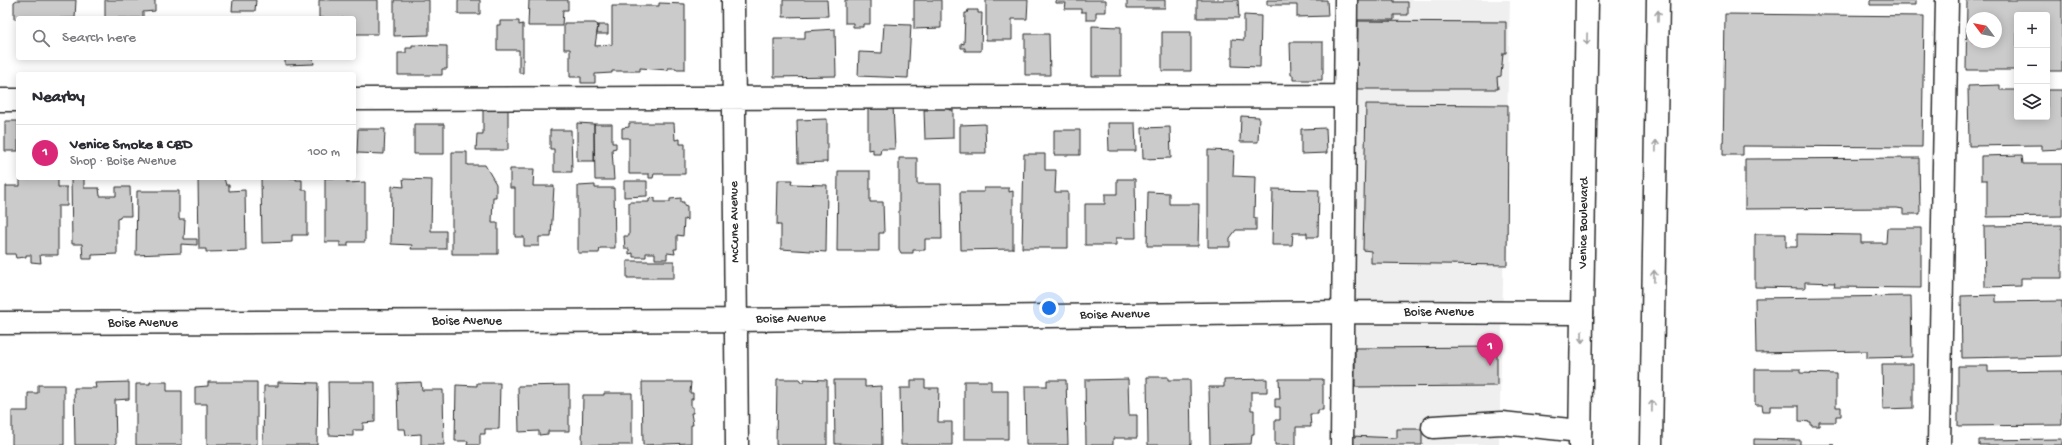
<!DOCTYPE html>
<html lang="en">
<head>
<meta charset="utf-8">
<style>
  body { margin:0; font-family:"Gochi Hand",sans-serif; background:#f2f2f3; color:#2b2b33 }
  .controls { position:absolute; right:12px; top:12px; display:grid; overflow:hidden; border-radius:4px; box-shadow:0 2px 10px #0003 }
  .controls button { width:36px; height:36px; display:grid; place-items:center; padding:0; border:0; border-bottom:1px solid #e1e1e2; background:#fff; color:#2b2b33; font:20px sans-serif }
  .compass { position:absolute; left:1966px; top:12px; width:36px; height:36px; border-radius:50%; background:#fff; box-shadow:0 2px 10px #0003; rotate:302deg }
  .you { position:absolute; left:1049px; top:308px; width:14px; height:14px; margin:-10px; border:3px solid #fff; border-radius:50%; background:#1a73e8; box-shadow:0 0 0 6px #1a73e833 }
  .badge { display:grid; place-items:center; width:26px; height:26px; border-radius:50%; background:#db2777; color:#fff; font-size:13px; font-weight:700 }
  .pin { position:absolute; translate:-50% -33px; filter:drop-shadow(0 1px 2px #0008) }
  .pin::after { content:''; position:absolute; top:21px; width:14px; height:12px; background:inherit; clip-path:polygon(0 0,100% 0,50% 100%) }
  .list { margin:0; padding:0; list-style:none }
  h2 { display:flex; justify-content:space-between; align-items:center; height:52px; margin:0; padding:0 16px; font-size:17px }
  h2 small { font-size:13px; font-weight:400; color:#7c7c81 }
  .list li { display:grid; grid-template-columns:26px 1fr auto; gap:12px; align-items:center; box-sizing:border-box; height:56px; padding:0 16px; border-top:1px solid #e1e1e2 }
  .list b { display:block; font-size:15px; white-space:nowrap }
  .list p { margin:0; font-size:13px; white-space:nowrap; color:#7c7c81 }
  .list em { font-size:13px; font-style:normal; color:#7c7c81 }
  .icon { flex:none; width:22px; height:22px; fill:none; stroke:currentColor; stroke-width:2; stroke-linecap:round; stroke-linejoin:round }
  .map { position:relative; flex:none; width:2062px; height:445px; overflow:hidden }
  .search { position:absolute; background:#fff; box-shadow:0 2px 10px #0003; left:16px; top:16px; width:340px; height:44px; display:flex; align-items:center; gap:10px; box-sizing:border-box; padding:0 14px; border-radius:4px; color:#7c7c81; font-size:15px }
  .panel { position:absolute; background:#fff; box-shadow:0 2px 10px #0003; left:16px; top:72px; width:340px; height:108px; border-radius:4px }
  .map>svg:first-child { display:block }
</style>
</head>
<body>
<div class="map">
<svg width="2062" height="445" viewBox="0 0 2062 445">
  <rect width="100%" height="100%" fill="#fff"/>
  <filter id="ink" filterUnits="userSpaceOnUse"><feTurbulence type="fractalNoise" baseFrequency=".025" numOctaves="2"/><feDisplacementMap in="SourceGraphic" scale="8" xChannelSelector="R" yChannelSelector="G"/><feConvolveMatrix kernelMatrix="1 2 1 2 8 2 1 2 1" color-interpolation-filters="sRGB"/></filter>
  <g filter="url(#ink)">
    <path fill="#efefef" d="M 1358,0 L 1510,0 L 1499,445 L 1352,445 Z"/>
    <path fill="#cbcbcb" stroke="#2b2b2b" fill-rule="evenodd" d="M 17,0 L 76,0 L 75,18 L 14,19 L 14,2 Z
      M 105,0 L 155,0 L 155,11 L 143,12 L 143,18 L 105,18 Z
      M 233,0 L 256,0 L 255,11 L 232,11 Z
      M 319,0 L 378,0 L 378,34 L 354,34 L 354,18 L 319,18 Z
      M 394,0 L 429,0 L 429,35 L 394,36 Z
      M 458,0 L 480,0 L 480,14 L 458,14 Z
      M 529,0 L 568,0 L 568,10 L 563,10 L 562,26 L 528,26 Z
      M 783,0 L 827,0 L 828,16 L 783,17 Z
      M 845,0 L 870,0 L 870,24 L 863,24 L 863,27 L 853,27 L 853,23 L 845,23 Z
      M 914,0 L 941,0 L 941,28 L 914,29 Z
      M 986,0 L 1028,0 L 1027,19 L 1012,19 L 1012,40 L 986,40 Z
      M 1056,0 L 1106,0 L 1106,12 L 1096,12 L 1096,20 L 1086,20 L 1086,12 L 1081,12 L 1081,9 L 1065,9 L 1066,3 L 1056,3 Z
      M 1127,0 L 1165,0 L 1165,8 L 1127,8 Z
      M 1197,0 L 1238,0 L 1239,18 L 1197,18 Z
      M 1267,0 L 1327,0 L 1328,16 L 1297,17 L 1297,5 L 1267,5 Z
      M 1355,0 L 1394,0 L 1394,2 L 1408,2 L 1408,15 L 1394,15 L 1394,20 L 1355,20 Z
      M 1870,0 L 1916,0 L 1916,5 L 1870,5 Z
      M 1967,0 L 2062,0 L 2062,71 L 2047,71 L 2047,15 L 2017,15 L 2017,70 L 1966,70 ZM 1972,18 L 1996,18 L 1996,42 L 1972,42 Z
      M 659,3 L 685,4 L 685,69 L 676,69 L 676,68 L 668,68 L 668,70 L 640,68 L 640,71 L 612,71 L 612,73 L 595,74 L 595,83 L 581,83 L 581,77 L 570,77 L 570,49 L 564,49 L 564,23 L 595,23 L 598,25 L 595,46 L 612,45 L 612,6 L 659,6 Z
      M 968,10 L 978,10 L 978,13 L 982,13 L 981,51 L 965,51 L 965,48 L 961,48 L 961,43 L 964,44 L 965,13 L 967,13 Z
      M 1725,14 L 1924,16 L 1922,147 L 1743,146 L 1743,155 L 1723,155 Z
      M 1244,15 L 1261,16 L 1260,67 L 1232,66 L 1232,39 L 1244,40 Z
      M 500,21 L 519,21 L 519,25 L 523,24 L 523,73 L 519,73 L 519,50 L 497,50 L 497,25 L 500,25 Z
      M 1358,21 L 1506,22 L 1506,53 L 1503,53 L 1501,76 L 1497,77 L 1498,89 L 1357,89 Z
      M 884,24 L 911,25 L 908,78 L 858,76 L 859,52 L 882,53 Z
      M 598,25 L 608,25 L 608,34 L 597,34 Z
      M 1092,26 L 1121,27 L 1121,76 L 1092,76 Z
      M 835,29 L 836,76 L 774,77 L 774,39 L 805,39 L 805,31 Z
      M 1162,32 L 1191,32 L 1191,71 L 1162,71 Z
      M 1025,34 L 1049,34 L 1050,75 L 1025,75 Z
      M 1290,42 L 1323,42 L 1323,74 L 1322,74 L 1322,80 L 1293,80 L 1293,75 L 1291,75 Z
      M 412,45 L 447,46 L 447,69 L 442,69 L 442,75 L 398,75 L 398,53 L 406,53 L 406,48 L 412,48 Z
      M 285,58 L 313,58 L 314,64 L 285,65 Z
      M 2000,85 L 2000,90 L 2017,90 L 2017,117 L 2047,117 L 2047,90 L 2062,90 L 2062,149 L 2041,150 L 2041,145 L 1969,146 L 1968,86 Z
      M 868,104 L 893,105 L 895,149 L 881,149 L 880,154 L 873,154 L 873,149 L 868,150 Z
      M 928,104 L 950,104 L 950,110 L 953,110 L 953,138 L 925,139 L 924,110 L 928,110 Z
      M 1366,104 L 1508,105 L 1507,265 L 1371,263 L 1371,251 L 1363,250 Z
      M 508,107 L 508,150 L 476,150 L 477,134 L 483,134 L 483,108 Z
      M 1241,116 L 1259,117 L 1258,142 L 1240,142 Z
      M 827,119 L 827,162 L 798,163 L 797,120 Z
      M 5,121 L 18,121 L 18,151 L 5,151 Z
      M 577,123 L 594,124 L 594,161 L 577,161 Z
      M 629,123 L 674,123 L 675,140 L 680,139 L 680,144 L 685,144 L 685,174 L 654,174 L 653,178 L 649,178 L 649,174 L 629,174 L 629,138 L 622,138 L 622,128 L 629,127 Z
      M 1108,123 L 1135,123 L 1136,151 L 1109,151 Z
      M 414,124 L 444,124 L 444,154 L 414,154 Z
      M 594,124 L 612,124 L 612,143 L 616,143 L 616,148 L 612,149 L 614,180 L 595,180 Z
      M 985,124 L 986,153 L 960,153 L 960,125 Z
      M 1170,127 L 1171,158 L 1143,159 L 1142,128 Z
      M 1326,128 L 1327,153 L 1301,154 L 1301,129 Z
      M 358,129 L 385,129 L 384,154 L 357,153 Z
      M 550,130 L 571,130 L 572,172 L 554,172 L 554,149 L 550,149 Z
      M 1054,130 L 1080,130 L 1080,155 L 1054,155 Z
      M 1208,150 L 1234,151 L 1233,176 L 1255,177 L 1254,218 L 1256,218 L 1256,230 L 1236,230 L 1230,238 L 1230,247 L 1208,247 Z
      M 452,152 L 467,152 L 467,165 L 485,165 L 496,184 L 496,197 L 493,197 L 492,223 L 498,223 L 498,254 L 452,254 Z
      M 1024,154 L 1045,154 L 1045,170 L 1056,170 L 1055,192 L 1068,192 L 1068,248 L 1022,248 Z
      M 2022,155 L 2023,164 L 2062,164 L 2062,216 L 1987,217 L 1987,180 L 1981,180 L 1981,156 Z
      M 899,158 L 917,158 L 917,184 L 941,184 L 942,239 L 925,239 L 925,250 L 913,250 L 913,253 L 901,253 L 899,249 Z
      M 1919,158 L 1920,214 L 1903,214 L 1903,209 L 1897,208 L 1745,209 L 1745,159 Z
      M 510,169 L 534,169 L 533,186 L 554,186 L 551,237 L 539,237 L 539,246 L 524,246 L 524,237 L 515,237 L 515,188 L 510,188 Z
      M 838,171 L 870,171 L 870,202 L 883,202 L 884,233 L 879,233 L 879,251 L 837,251 Z
      M 20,178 L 58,178 L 58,187 L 67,187 L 67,206 L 58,206 L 58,255 L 40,255 L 41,263 L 31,262 L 31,255 L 26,255 L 26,257 L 16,258 L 15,254 L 6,254 L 6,186 L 20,186 Z
      M 71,178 L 84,178 L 84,188 L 99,188 L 100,196 L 116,196 L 116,187 L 130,187 L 131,216 L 120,216 L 120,218 L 117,219 L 117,254 L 92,255 L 92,259 L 83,259 L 82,244 L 72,244 Z
      M 198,178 L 224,178 L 226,185 L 229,185 L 229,191 L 245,190 L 246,251 L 206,252 L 206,249 L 199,249 Z
      M 261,178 L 296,178 L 296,180 L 302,180 L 302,190 L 307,190 L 307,235 L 292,235 L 292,242 L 262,243 Z
      M 325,178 L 347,178 L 347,183 L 365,182 L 365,242 L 348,242 L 348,246 L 340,246 L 340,242 L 325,242 Z
      M 403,179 L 432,180 L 431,231 L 446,231 L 446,249 L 411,249 L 412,245 L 391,244 L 392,186 L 404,187 Z
      M 1117,179 L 1135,179 L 1136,238 L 1116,238 L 1116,245 L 1085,245 L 1085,204 L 1105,204 L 1105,194 L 1117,194 Z
      M 778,180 L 792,180 L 791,184 L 827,185 L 826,252 L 781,249 L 781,225 L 777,225 Z
      M 624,181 L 647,181 L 647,196 L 624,197 Z
      M 595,185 L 595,188 L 614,188 L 615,248 L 600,248 L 599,253 L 578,253 L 578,186 Z
      M 984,188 L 1009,188 L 1009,192 L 1013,191 L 1013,249 L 961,250 L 960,192 L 984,192 Z
      M 1273,189 L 1319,190 L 1318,237 L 1307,237 L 1307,233 L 1293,233 L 1292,245 L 1272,245 Z
      M 137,191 L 179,191 L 179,219 L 185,219 L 184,239 L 197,239 L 197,245 L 181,244 L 181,253 L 136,255 Z
      M 1148,192 L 1169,193 L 1169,204 L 1199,204 L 1198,246 L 1147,246 Z
      M 655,198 L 655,202 L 670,202 L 670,199 L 681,198 L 681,202 L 684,202 L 684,205 L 687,206 L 687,220 L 684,219 L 683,236 L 677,235 L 677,249 L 674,249 L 675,254 L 667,253 L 667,259 L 655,259 L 655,253 L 646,253 L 646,257 L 633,257 L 633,253 L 629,254 L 629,249 L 625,249 L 624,236 L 629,236 L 629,202 L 649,202 L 649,199 Z
      M 2062,225 L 2062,278 L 2021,278 L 2021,286 L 1985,287 L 1984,226 Z
      M 1887,228 L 1921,228 L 1921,288 L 1834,287 L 1835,283 L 1805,282 L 1805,288 L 1755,287 L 1755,234 L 1786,234 L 1786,247 L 1797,247 L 1797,234 L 1861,235 L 1861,243 L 1886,243 Z
      M 627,261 L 674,261 L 674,278 L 627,278 Z
      M 1996,295 L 1996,302 L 2062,301 L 2062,356 L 1962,358 L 1961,296 Z
      M 1911,296 L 1912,357 L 1867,358 L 1867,351 L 1756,353 L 1755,298 Z
      M 1497,347 L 1497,386 L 1355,387 L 1355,348 Z
      M 1882,364 L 1913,364 L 1913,408 L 1883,409 Z
      M 1958,366 L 1988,366 L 1988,372 L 2062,371 L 2062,425 L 1958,426 Z
      M 1755,369 L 1800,369 L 1800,373 L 1836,374 L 1836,407 L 1841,407 L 1841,416 L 1836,416 L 1836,422 L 1819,422 L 1819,426 L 1811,426 L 1811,422 L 1799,421 L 1799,406 L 1770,406 L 1770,411 L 1763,411 L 1762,405 L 1755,405 Z
      M 1147,377 L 1168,377 L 1168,380 L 1190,380 L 1191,445 L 1148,445 Z
      M 777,379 L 800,379 L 800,382 L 804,382 L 804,379 L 827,380 L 827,445 L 776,445 Z
      M 1128,379 L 1129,415 L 1137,415 L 1137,438 L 1113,438 L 1113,445 L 1086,445 L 1085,380 Z
      M 1267,379 L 1267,392 L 1251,392 L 1251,410 L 1254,410 L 1254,434 L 1252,434 L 1251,444 L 1210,445 L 1209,387 L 1224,387 L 1224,380 Z
      M 1279,379 L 1323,379 L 1323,410 L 1318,410 L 1318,414 L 1310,414 L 1311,427 L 1296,427 L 1296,445 L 1275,445 L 1275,420 L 1280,420 L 1280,407 L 1275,407 L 1275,399 L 1280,399 Z
      M 834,380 L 865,380 L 865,387 L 881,386 L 882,445 L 835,444 Z
      M 911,380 L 925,380 L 925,388 L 939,388 L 938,422 L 952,422 L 952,445 L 901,445 L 900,388 L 911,388 Z
      M 1047,380 L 1066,380 L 1068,445 L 1026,445 L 1025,386 L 1047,386 Z
      M 964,381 L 991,381 L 991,391 L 1008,391 L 1008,439 L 964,439 Z
      M 129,382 L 129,399 L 115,400 L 116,445 L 75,445 L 74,388 L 96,388 L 95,383 Z
      M 150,382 L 167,382 L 167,391 L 182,391 L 182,445 L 136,445 L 136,384 L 150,384 Z
      M 208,382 L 257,382 L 257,445 L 207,445 L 207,404 L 195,404 L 195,387 L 208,386 Z
      M 278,382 L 318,383 L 317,445 L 263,445 L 264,386 L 278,386 Z
      M 328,382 L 375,382 L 375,422 L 363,423 L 363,430 L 353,430 L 353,436 L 329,435 Z
      M 421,382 L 422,390 L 443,390 L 444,445 L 421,445 L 421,434 L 406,435 L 405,429 L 398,429 L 397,383 Z
      M 642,382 L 691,382 L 690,393 L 693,393 L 693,399 L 691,399 L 691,407 L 693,407 L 693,413 L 691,413 L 693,425 L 691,425 L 691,443 L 643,445 Z
      M 477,383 L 500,383 L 499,429 L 485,429 L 485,434 L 480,434 L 480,445 L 467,445 L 468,441 L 455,441 L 456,385 L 477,386 Z
      M 38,385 L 64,385 L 64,445 L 12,445 L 12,411 L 28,411 L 28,393 L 38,393 Z
      M 569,385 L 569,431 L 548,431 L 548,434 L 539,435 L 539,431 L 519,432 L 518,386 Z
      M 604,393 L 632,393 L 632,445 L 582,445 L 583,395 L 604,395 Z
      M 1397,429 L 1422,429 L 1422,445 L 1351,445 L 1351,436 L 1397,438 Z
      M 1754,439 L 1800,440 L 1800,445 L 1834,445 L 1754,445 Z
      M 2062,439 L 2062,445 L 1979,445 L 1979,440 Z"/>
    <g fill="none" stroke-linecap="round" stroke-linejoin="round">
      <g stroke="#2b2b2b" stroke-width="25">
        <path id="minor" d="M 733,0 L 737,445
          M 354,99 L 1345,96
          M 0,100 L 18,100
          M 0,323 L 736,320 L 1344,312 L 1582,313
          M 1433,427 L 1502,423 L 1580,431
          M 1342,445 L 1346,0
          M 1939,445 L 1947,0"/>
      </g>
      <g stroke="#2b2b2b" stroke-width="25">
        <path id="major" d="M 1580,445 L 1587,0
          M 1651,445 L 1658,0"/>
      </g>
      <use href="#minor" stroke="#fff" stroke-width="22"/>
      <use href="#major" stroke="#fff" stroke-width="22"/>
    </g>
    <defs><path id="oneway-shaft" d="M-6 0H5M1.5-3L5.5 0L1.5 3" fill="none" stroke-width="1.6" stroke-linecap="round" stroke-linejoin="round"/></defs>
    <g stroke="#a0a0a0">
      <use href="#oneway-shaft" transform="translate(1658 16) rotate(-89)"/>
      <use href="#oneway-shaft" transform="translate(1587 39) rotate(91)"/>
      <use href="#oneway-shaft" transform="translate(1656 146) rotate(-89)"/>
      <use href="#oneway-shaft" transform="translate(1654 276) rotate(-89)"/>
      <use href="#oneway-shaft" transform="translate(1582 337) rotate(91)"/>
      <use href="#oneway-shaft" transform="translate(1652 406) rotate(-89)"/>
    </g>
  </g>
  <g text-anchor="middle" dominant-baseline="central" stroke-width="3" stroke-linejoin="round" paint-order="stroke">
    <g font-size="13" fill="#2b2b2b" stroke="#fff">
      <text transform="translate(735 222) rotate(-91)">McCune Avenue</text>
      <text transform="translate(1584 223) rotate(-89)">Venice Boulevard</text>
      <text x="1439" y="312">Boise Avenue</text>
      <text transform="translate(1115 315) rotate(-1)">Boise Avenue</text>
      <text transform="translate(791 319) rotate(-1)">Boise Avenue</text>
      <text x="467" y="321">Boise Avenue</text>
      <text x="143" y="323">Boise Avenue</text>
    </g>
  </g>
</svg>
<div class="controls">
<button>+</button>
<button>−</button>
<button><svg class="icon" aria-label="layers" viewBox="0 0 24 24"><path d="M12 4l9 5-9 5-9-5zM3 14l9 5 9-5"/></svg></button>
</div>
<svg class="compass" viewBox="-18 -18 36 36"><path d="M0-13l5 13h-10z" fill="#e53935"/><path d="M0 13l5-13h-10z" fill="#7c7c81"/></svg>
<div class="you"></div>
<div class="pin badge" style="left:1490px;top:366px">1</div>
<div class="search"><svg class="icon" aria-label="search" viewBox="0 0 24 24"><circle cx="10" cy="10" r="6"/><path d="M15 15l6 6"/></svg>Search here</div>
<section class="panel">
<h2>Nearby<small></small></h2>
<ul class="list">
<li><span class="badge">1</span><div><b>Venice Smoke &amp; CBD</b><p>Shop · Boise Avenue</p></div><em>100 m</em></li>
</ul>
</section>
</div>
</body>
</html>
